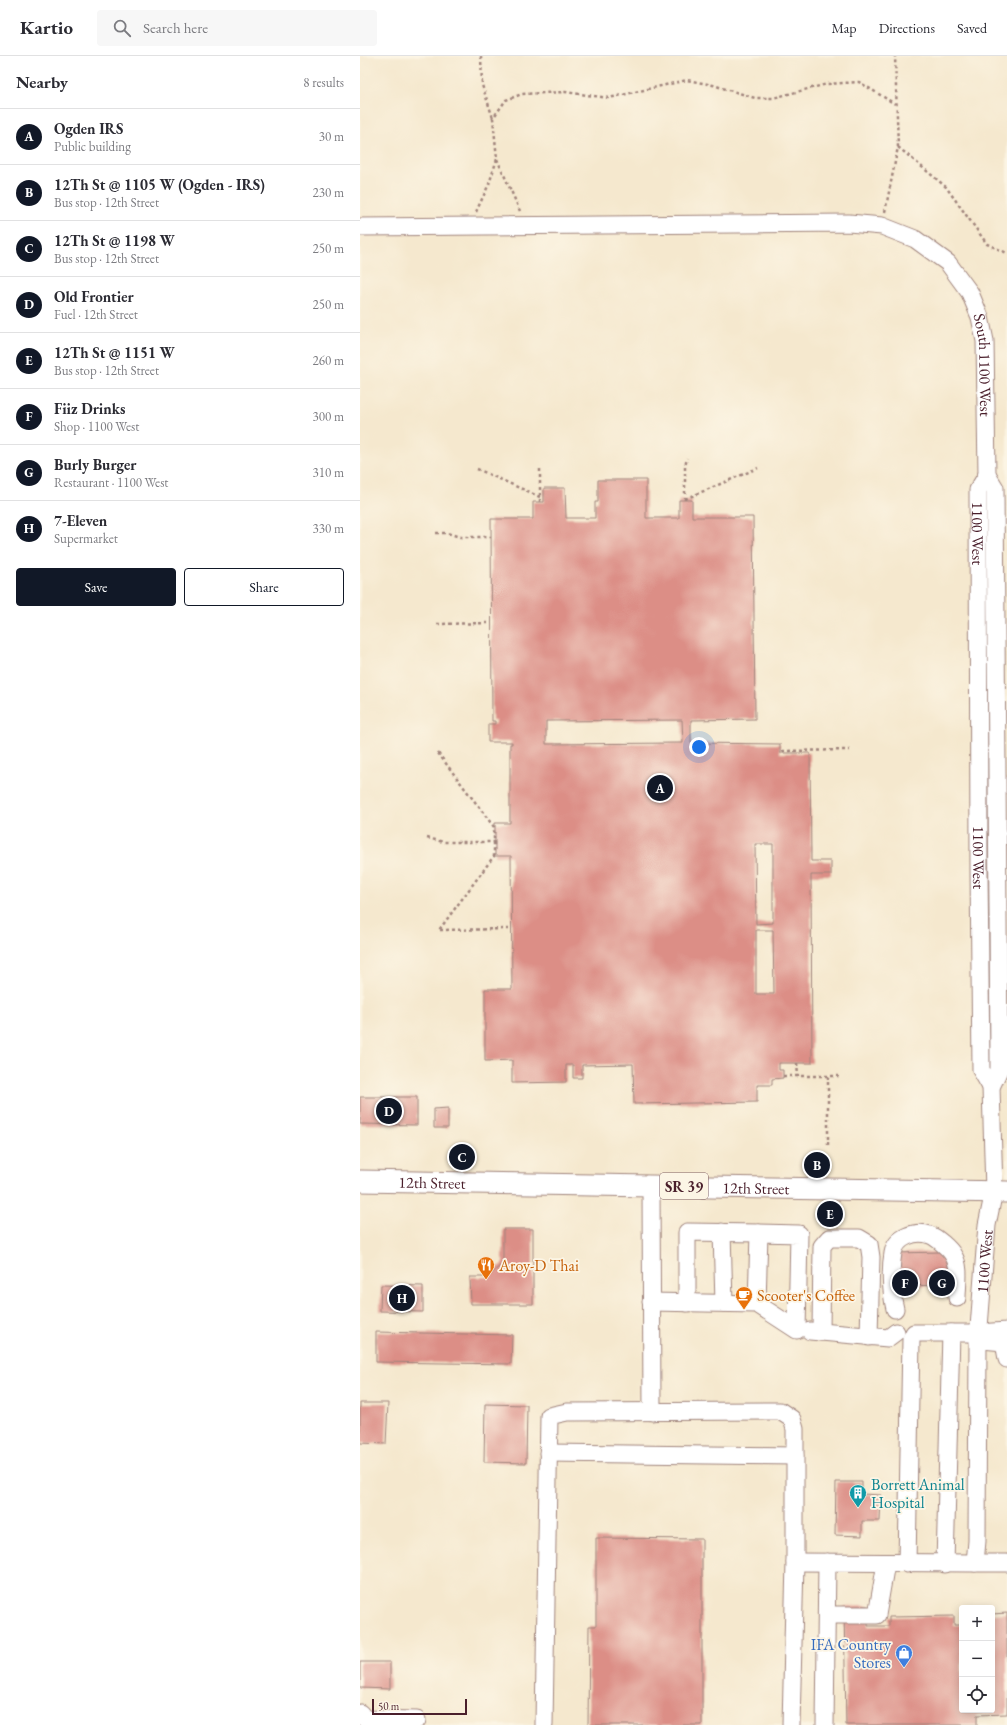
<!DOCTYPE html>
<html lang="en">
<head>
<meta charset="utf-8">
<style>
  body { margin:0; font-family:"EB Garamond",serif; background:#f7f7f7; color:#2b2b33 }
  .controls { position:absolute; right:12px; bottom:12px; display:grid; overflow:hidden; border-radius:4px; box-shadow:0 2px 10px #0003 }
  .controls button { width:36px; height:36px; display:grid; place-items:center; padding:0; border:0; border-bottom:1px solid #e1e1e2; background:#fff; color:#2b2b33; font:20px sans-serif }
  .scale { position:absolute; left:12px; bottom:10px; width:95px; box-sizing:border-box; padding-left:4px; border:2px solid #4a1f2b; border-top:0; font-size:11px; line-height:14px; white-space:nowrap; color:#4a1f2b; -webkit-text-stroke:3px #fcf5e5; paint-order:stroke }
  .you { position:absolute; left:339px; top:691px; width:14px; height:14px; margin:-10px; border:3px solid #fff; border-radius:50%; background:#1a73e8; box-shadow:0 0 0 6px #1a73e833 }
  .badge { display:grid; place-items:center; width:26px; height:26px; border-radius:50%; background:#111827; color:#fff; font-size:13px; font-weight:700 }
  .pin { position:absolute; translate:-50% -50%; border:2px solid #fff; box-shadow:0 1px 4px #0006 }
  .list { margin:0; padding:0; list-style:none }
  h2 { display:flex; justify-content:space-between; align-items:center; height:52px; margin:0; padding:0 16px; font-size:17px }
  h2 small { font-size:13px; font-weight:400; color:#7c7c81 }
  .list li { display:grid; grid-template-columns:26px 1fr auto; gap:12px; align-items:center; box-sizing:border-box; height:56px; padding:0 16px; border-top:1px solid #e1e1e2 }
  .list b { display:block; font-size:15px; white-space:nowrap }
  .list p { margin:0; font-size:13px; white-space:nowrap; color:#7c7c81 }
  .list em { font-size:13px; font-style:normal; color:#7c7c81 }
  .actions { display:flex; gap:8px; padding:12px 16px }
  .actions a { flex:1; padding:9px 0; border:1px solid #111827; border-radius:4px; text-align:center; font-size:14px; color:#111827 }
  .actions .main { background:#111827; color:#fff }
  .icon { flex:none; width:22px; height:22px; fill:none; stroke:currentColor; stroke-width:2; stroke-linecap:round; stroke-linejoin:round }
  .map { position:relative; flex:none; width:647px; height:1669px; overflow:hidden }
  header { display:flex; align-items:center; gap:24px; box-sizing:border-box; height:56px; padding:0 20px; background:#fff; border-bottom:1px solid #e1e1e2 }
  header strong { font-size:19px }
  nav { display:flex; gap:22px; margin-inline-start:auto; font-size:14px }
  .search { width:280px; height:36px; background:#f7f7f7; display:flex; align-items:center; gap:10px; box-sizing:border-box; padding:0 14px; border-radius:4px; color:#7c7c81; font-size:15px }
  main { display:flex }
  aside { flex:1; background:#fff }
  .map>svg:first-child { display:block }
</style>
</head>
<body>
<header>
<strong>Kartio</strong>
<div class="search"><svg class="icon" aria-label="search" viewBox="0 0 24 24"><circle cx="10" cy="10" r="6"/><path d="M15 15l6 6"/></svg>Search here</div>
<nav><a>Map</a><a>Directions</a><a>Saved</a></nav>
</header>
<main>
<aside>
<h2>Nearby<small>8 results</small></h2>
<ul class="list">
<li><span class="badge">A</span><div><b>Ogden IRS</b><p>Public building</p></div><em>30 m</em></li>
<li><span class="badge">B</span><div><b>12Th St @ 1105 W (Ogden - IRS)</b><p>Bus stop · 12th Street</p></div><em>230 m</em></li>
<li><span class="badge">C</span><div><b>12Th St @ 1198 W</b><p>Bus stop · 12th Street</p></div><em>250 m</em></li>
<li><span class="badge">D</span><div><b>Old Frontier</b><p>Fuel · 12th Street</p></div><em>250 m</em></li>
<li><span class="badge">E</span><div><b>12Th St @ 1151 W</b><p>Bus stop · 12th Street</p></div><em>260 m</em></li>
<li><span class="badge">F</span><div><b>Fiiz Drinks</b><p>Shop · 1100 West</p></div><em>300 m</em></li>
<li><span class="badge">G</span><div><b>Burly Burger</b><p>Restaurant · 1100 West</p></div><em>310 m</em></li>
<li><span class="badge">H</span><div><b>7-Eleven</b><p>Supermarket</p></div><em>330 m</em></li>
</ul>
<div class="actions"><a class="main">Save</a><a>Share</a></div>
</aside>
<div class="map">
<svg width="647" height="1669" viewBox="0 0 647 1669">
  <rect width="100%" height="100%" fill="#fcf5e5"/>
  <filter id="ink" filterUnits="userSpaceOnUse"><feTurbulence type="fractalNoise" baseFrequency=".025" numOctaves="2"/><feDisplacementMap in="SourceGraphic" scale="8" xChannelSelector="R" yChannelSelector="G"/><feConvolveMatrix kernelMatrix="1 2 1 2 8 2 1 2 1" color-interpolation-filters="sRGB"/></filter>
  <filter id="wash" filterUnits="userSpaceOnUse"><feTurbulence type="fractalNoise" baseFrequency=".012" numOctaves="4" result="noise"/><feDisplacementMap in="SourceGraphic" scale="16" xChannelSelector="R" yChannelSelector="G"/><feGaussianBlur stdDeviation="0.9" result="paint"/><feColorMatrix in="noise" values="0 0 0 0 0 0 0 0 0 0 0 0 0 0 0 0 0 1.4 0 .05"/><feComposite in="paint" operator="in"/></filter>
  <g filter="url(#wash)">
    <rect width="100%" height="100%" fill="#f5e8ce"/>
    <g id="blocks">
      <path fill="#dc8e86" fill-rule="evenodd" d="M 238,424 L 286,424 L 286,462 L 319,462 L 319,444 L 332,444 L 332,461 L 393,461 L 395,663 L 331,664 L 331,687 L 420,688 L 420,697 L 450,697 L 451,805 L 471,805 L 471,819 L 451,819 L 452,1007 L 419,1007 L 419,1014 L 423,1014 L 423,1022 L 412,1023 L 412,1029 L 397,1029 L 397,1046 L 274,1048 L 273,1008 L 222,1009 L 222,1022 L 213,1022 L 213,1009 L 206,1009 L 206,1026 L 152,1027 L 152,1004 L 125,1005 L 125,933 L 152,933 L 151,800 L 135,800 L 135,767 L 150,767 L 150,688 L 152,688 L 152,686 L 128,686 L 128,668 L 135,668 L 135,665 L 132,665 L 131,463 L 173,463 L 173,446 L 184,446 L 184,432 L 205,432 L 206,462 L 235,462 L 235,446 L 238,446 ZM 322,664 L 323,687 L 186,688 L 186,665 ZM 395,788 L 413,788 L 413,867 L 396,868 ZM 396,874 L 413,874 L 414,938 L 396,938 Z
        M 0,1041 L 57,1041 L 57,1069 L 0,1068 Z
        M 88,1052 L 88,1072 L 74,1072 L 74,1053 Z
        M 143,1173 L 173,1173 L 173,1248 L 111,1248 L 110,1221 L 128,1221 L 143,1207 Z
        M 581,1196 L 589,1203 L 589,1229 L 536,1230 L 536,1197 Z
        M 21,1229 L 63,1230 L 63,1256 L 20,1255 Z
        M 16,1276 L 152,1279 L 151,1308 L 16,1306 Z
        M 0,1347 L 28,1347 L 26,1388 L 0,1387 Z
        M 125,1348 L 167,1349 L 166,1407 L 124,1406 Z
        M 476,1426 L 502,1426 L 502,1438 L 521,1439 L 520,1465 L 502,1465 L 502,1480 L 475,1479 Z
        M 236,1482 L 342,1483 L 342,1669 L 228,1669 L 229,1570 L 236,1570 Z
        M 508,1550 L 508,1570 L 529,1570 L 529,1561 L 594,1560 L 594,1569 L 602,1569 L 602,1654 L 632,1654 L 632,1558 L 647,1557 L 647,1658 L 617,1659 L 617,1669 L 486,1669 L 484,1551 Z
        M 0,1606 L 30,1606 L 30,1633 L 0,1632 Z"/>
    </g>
  </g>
  <g filter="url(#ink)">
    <use href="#blocks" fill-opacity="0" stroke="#a0847c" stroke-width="1"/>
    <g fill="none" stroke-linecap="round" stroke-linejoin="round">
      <g stroke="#a0847c" stroke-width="19">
        <g id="minor">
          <path id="s1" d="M 0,171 L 489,167 L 522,170 L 555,183 L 588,207 L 610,237 L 620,261 L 625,285 L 627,419"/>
          <path id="s2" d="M 627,419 L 618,434 L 619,814 L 621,1014 L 631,1031"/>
          <path d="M 291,1130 L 292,1356"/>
          <path d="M 362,1176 L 364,1247"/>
          <path d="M 291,1246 L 397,1248 L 399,1177 L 439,1178 L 437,1274 L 397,1248"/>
          <path d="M 327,1247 L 327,1176 L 399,1177"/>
          <path d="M 535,1253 C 531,1237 530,1213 533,1197 C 536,1181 555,1174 570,1179 C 576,1181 590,1193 593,1199 C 601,1210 597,1229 597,1242"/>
          <path d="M 450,1275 L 528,1282 L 536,1276"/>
          <path d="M 461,1276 L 462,1190 L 469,1182 L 499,1182 L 509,1188 L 511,1201 L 509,1281"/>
          <path d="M 622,1284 L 644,1286 L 647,1303"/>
          <path d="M 188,1397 L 435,1400"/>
          <path id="s3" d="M 435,1506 L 615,1507 L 617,1485 L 618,1284 L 627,1169 L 634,1135 L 631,1031 L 639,1014 L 639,1003 L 635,432 L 627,419"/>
          <path d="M 615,1507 L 647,1507"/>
          <path d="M 547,1508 L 551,1283 L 554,1277 L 618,1277 L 647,1275"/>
          <path d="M 585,1508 L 591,1277"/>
          <path d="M 467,1559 L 517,1559 L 526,1507"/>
          <path d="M 0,1657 L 5,1663 L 57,1664"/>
          <path d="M 184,1669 L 189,1360 L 207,1356 L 420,1355 L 432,1363 L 435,1373 L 435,1506 L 431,1669"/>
          <path d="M 465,1669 L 467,1506"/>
        </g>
      </g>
      <g stroke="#a0847c" stroke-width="23">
        <g id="major">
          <path id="s4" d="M 0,1125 L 647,1136"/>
        </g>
      </g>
      <path stroke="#a0847c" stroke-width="2.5" stroke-dasharray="3 3" stroke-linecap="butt" d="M 121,0 L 122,29 L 133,62
        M 538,91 L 586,131 L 627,188 L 647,197
        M 137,103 L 160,155
        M 116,156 L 129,128 L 137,103 L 133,62 L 146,44 L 162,38 L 205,36 L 249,42 L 327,24 L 353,29 L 395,42 L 413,42 L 467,28 L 499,26 L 535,48
        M 525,156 L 538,91 L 535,0
        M 117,413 L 180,441
        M 180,413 L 180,446
        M 325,443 L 398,412
        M 325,444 L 325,411 L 327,402
        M 76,477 L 87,477 L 100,481 L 131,481
        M 77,568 L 131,567
        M 422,695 L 490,694
        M 78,697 L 134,771 L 134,800 L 79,874
        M 67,782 L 84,786 L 135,786
        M 80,874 L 151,873
        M 437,1007 L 438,1020
        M 423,1020 L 479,1020
        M 468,1020 L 468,1092"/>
      <use href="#minor" stroke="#fff" stroke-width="17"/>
      <use href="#major" stroke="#fff" stroke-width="21"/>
    </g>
  </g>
  <defs>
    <g id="restaurant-pin" transform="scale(0.9)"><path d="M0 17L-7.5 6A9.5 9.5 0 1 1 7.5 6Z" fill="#e8710a" stroke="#fcf5e5"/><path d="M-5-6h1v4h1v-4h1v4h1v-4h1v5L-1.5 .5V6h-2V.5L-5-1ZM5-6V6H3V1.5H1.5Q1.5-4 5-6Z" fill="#fff"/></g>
    <g id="cafe-pin" transform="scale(0.9)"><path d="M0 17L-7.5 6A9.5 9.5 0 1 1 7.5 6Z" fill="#e8710a" stroke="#fcf5e5"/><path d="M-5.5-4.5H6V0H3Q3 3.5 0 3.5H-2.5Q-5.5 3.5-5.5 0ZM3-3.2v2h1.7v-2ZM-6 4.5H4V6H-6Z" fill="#fff"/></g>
    <g id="building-pin" transform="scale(0.9)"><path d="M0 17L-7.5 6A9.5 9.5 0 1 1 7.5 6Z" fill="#0f9aa8" stroke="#fcf5e5"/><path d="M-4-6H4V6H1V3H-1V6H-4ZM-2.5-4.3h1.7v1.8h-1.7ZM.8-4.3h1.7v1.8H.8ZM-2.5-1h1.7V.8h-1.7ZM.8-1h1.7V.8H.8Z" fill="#fff"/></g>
    <g id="shop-pin" transform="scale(0.9)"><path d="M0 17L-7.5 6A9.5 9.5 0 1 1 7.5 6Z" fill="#3f7fe0" stroke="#fcf5e5"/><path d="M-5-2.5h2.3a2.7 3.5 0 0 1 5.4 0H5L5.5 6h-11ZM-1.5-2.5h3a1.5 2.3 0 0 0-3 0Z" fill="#fff"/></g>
  </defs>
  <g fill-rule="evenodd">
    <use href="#restaurant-pin" x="126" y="1209"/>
    <use href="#cafe-pin" x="384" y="1239"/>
    <use href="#building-pin" x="498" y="1437"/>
    <use href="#shop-pin" x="544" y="1597"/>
  </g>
  <g text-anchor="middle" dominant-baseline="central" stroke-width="3.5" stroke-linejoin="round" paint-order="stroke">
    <rect fill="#fcf5e5" stroke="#7f5f63" stroke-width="1" x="300" y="1117" width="48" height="26" rx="3"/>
    <g font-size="15" font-weight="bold" fill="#4a1f2b">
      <text x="324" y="1130">SR 39</text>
    </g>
    <g font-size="16" fill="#4a1f2b" stroke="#fcf5e5">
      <text stroke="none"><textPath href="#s1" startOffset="710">South 1100 West</textPath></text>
      <text stroke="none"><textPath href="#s2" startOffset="61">1100 West</textPath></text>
      <text stroke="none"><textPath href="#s2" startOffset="385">1100 West</textPath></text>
      <text stroke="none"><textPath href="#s4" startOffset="72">12th Street</textPath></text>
      <text stroke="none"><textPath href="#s4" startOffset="396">12th Street</textPath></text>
      <text stroke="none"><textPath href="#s3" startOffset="482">1100 West</textPath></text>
    </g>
    <g font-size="16" fill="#c56008" stroke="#fcf5e5" text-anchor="start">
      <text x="139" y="1209">Aroy-D Thai</text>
      <text x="397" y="1239">Scooter's Coffee</text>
    </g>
    <g font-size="16" fill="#0d838f" stroke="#fcf5e5" text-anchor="start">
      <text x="511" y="1428">Borrett Animal<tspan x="511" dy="18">Hospital</tspan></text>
    </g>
    <g font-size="16" fill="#366cbe" stroke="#fcf5e5" text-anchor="end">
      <text x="531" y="1588">IFA Country<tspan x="531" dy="18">Stores</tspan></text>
    </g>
  </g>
</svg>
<div class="controls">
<button>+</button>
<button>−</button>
<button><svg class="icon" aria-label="locate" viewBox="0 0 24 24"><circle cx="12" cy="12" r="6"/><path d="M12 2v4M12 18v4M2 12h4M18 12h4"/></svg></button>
</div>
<div class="scale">50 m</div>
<div class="you"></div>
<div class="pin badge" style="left:300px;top:732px">A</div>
<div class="pin badge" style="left:457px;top:1109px">B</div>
<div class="pin badge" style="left:102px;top:1101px">C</div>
<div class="pin badge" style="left:29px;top:1055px">D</div>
<div class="pin badge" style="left:470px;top:1158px">E</div>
<div class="pin badge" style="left:545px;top:1227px">F</div>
<div class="pin badge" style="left:582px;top:1227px">G</div>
<div class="pin badge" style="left:42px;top:1242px">H</div>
</div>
</main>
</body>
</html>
